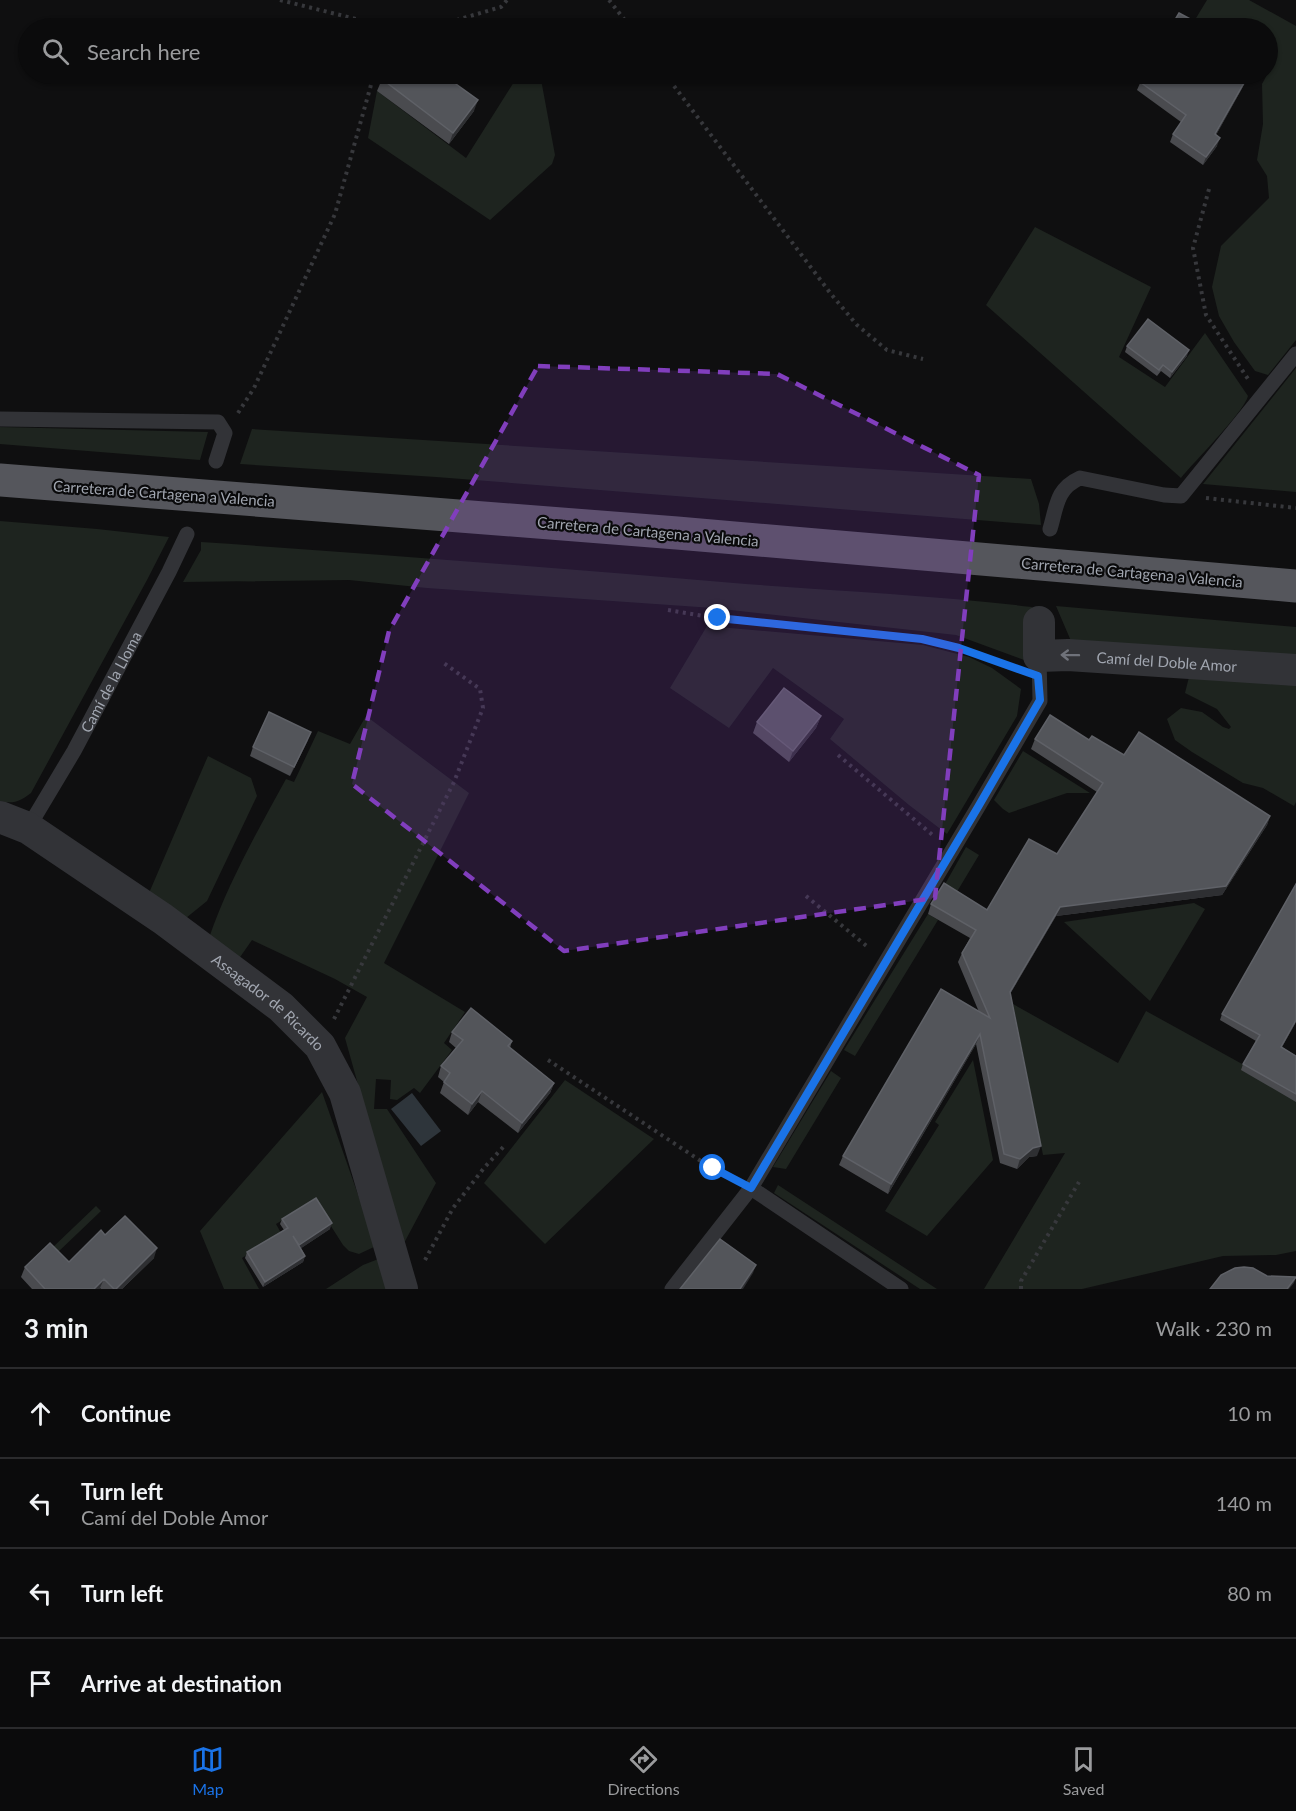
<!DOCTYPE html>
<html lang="en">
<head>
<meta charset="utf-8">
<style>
  body { margin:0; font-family:Lato,sans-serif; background:#141415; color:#f1f3f6 }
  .stop { position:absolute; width:18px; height:18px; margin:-14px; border:4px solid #1a73e8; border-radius:50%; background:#fff }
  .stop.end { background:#1a73e8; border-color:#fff; box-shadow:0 2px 6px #0008 }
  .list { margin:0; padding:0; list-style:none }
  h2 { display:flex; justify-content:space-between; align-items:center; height:78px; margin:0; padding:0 24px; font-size:26px }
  h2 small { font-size:20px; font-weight:400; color:#9a9b9d }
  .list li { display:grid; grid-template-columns:39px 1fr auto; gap:18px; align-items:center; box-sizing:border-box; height:90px; padding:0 24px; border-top:2px solid #2b2b2d }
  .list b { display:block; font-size:22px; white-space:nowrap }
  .list p { margin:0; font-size:20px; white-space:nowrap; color:#9a9b9d }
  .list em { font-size:20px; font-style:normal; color:#9a9b9d }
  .icon { flex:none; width:33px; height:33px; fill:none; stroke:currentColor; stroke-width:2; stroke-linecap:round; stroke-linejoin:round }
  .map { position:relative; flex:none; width:1296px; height:1289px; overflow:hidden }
  .search { position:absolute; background:#0b0b0c; box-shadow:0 2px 4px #0004; left:18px; right:18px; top:18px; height:66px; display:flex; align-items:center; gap:15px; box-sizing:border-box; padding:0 21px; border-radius:33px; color:#9a9b9d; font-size:22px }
  .sheet { height:438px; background:#0b0b0c }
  nav { display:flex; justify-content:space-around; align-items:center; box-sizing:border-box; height:84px; border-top:2px solid #2b2b2d; background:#0b0b0c; font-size:16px; color:#9a9b9d }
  nav a { display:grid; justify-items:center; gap:3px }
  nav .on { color:#1a73e8 }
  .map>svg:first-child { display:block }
</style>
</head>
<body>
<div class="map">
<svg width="1296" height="1289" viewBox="0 0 1296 1289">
  <rect width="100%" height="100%" fill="#0f0f10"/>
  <path fill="#1e241f" d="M 1207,0 L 1249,0 L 1296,26 L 1296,340 L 1268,375 L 1255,371 L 1234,342 L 1219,316 L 1212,287 L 1221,246 L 1269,198 L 1267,176 L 1257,160 L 1263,124 L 1262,84 L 1268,73 L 1268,28 L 1190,28 Z
    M 519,74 L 540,74 L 555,155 L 552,164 L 490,220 L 368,138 L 377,91 L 466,158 Z
    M 1035,227 L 1151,287 L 1119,357 L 1165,387 L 1205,333 L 1248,396 C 1244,412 1194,462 1181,478 L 986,305 Z
    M 1296,368 L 1296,492 L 1203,484 Z
    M 0,427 L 208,432 L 200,460 L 0,444 Z
    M 252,429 L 1031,479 L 1039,504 L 1041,525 L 436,477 L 240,464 Z
    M 0,521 L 97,529 L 169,537 L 147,580 L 31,793 C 19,802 14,804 0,801 Z
    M 201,542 C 379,554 557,568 734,583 C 834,591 933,595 1032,607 L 1024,660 L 956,635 L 713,608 L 427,588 L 349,580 L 183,582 L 201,550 Z
    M 1056,606 L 1296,627 L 1296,658 L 1071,641 Z
    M 707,626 L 923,645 L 969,657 L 992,668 L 1021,689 L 1017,716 L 947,834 L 909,805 L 830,739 L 844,719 L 773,668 L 729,728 L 670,688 Z
    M 1189,677 L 1296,682 L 1296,802 L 1294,806 L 1263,788 L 1243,783 L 1192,752 L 1175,740 L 1167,719 L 1181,708 L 1202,712 L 1223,727 L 1229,729 L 1231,727 L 1217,709 L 1185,693 Z
    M 366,716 L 469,793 L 384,963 L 465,1012 L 444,1043 L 452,1050 L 420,1093 L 414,1088 L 397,1100 L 390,1099 L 391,1080 L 376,1079 L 374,1109 L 387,1109 L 436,1183 L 403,1245 L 345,1038 L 367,997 L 335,979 L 252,940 L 238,960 L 209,938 C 228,883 258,830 286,779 L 294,782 L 318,731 L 350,744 Z
    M 1023,751 L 1090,793 L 1067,793 L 1009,813 L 1003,809 L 994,800 Z
    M 208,756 L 251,778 L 257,796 L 207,901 L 186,918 L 149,893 Z
    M 966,847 L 979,855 L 952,900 L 940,893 Z
    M 1194,903 L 1205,909 L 1150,1001 L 1064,922 Z
    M 928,914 L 938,920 L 855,1056 L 844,1050 Z
    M 1013,1004 L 1118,1063 L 1146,1011 L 1244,1065 L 1296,1085 L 1296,1251 L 1276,1255 L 1223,1256 L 1082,1289 L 984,1289 L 1065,1153 L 1043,1155 Z
    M 973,1060 L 993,1160 L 927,1236 L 885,1211 L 939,1125 L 935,1122 Z
    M 831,1071 L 841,1078 L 786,1169 L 773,1167 Z
    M 565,1080 L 654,1139 L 545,1244 L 484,1183 Z
    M 322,1092 L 376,1246 L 359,1254 L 349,1251 L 343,1245 L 315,1201 L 276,1224 L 281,1233 L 242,1258 L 259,1289 L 224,1289 L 200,1231 Z
    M 778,1185 L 937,1289 L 920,1289 L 774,1193 Z
    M 96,1206 L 101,1211 L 56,1254 L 51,1249 Z
    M 381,1258 L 392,1289 L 326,1289 L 363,1265 Z"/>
  <path fill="#2e353b" d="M 412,1093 L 441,1131 L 421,1146 L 391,1109 Z"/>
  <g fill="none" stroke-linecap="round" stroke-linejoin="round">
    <path stroke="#37383c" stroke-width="4" stroke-dasharray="3 4.5" stroke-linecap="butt" d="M 280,0 L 384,26 L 450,22 L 501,7 L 507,0
      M 609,0 L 631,28
      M 665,74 L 831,294 L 857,325 L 887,350 L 923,359
      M 1209,189 L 1193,248 L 1206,315 L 1248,379
      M 238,413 L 254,388 L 335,214 L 374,74
      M 1206,498 L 1296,508
      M 668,610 L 710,617 L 922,639 L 959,648 L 1012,667
      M 838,755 L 935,837
      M 806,896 L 869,948
      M 334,1019 L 454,782 L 483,708 L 480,689 L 441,661
      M 548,1060 L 713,1169 L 732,1178
      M 425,1260 L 453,1208 L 484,1168 L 505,1145
      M 1021,1289 L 1021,1281 L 1079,1182"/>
    <g stroke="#323337" stroke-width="15">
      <path d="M 0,419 L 218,422 L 225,433 L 216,461"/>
      <path d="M 1050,529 C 1057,506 1056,489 1080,478 L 1164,495 L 1181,496 L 1296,354"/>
      <path id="s1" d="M 28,828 L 74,751 L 169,572 L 187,534"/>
      <path d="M 751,1188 L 901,1289"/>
      <path d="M 672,1289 L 751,1188 L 978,807 L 1040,701 L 1039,656"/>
    </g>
    <g stroke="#323337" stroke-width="32">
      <path id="s2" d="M 1039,622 L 1039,656 L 1068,655 L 1296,670"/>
      <path id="s3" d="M 0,817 L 28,828 L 163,919 L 281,1007 L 320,1046 L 345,1093 L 402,1289"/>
    </g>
    <path stroke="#55565c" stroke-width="33" d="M 0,480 L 677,533 L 1296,586"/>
  </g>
  <path fill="#4a4b4f" d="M 1144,74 L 1250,74 L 1216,135 L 1217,146 L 1203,165 L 1170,142 L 1173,134 L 1181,122 L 1137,90 Z
    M 382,79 L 474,111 L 449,144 L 377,91 Z
    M 1127,346 L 1187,356 L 1170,378 L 1161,371 L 1157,376 L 1125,352 Z
    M 821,716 L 816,728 L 789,762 L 753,733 L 757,722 Z
    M 1035,739 L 1089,740 L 1270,816 L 1267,825 L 1222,895 L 1056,916 L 1010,994 L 1037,1156 L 1029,1157 L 1017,1169 L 1000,1163 L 976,1044 L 888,1194 L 839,1165 L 843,1156 L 979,1012 L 958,962 L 962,953 L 970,938 L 928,914 L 931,904 L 987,910 L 1057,854 L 1097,792 L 1031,749 Z
    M 308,740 L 290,776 L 250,756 L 253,747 Z
    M 1296,884 L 1296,1022 L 1282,1047 L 1296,1056 L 1296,1102 L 1241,1070 L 1243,1064 L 1256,1041 L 1220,1020 L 1222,1014 Z
    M 452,1032 L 512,1041 L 510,1048 L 554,1083 L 550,1093 L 518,1133 L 478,1102 L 468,1115 L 440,1093 L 444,1082 L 438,1077 L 441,1066 L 456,1048 L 449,1042 Z
    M 282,1219 L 330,1229 L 301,1248 L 305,1256 L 303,1262 L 263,1287 L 245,1258 L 247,1252 L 284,1230 L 280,1224 Z
    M 105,1235 L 154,1258 L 122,1289 L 101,1289 L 100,1288 L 99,1289 L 32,1289 L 21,1277 L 25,1267 L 69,1262 Z"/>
  <path fill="#2e2f32" d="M 1249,74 L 1250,74 L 1212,142 L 1215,134 Z
    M 478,100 L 474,111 L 449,144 L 453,133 Z
    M 1220,138 L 1217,146 L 1203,165 L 1206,157 Z
    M 1189,350 L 1187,356 L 1170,378 L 1172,372 Z
    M 821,716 L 816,728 L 789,762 L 793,751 Z
    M 311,732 L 308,740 L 290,776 L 294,767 Z
    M 1270,816 L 1267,825 L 1222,895 L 1056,916 L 1006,1001 L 1010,992 L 1060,907 Z
    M 1296,1020 L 1296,1022 L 1278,1054 L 1281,1047 Z
    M 980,1034 L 976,1044 L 888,1194 L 891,1184 Z
    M 554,1083 L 550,1093 L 518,1133 L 522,1123 Z
    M 482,1091 L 478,1102 L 468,1115 L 472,1104 Z
    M 1041,1146 L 1037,1156 L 1029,1157 L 1017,1169 L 1020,1159 L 1033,1148 Z
    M 332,1223 L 330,1229 L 297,1251 L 299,1245 Z
    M 157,1248 L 154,1258 L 122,1289 L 116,1289 Z
    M 305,1256 L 303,1262 L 263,1287 L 265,1282 Z
    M 756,1265 L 753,1273 L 743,1289 L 740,1289 Z
    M 1296,1277 L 1294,1283 L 1289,1289 L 1287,1289 Z
    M 104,1279 L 100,1288 L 99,1289 L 94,1289 Z"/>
  <path fill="#53555a" stroke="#5f6167" stroke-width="1.5" d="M 1179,13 L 1207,28 L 1170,28 Z
    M 386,74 L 442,74 L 478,100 L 453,133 L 382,79 Z
    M 1144,74 L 1249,74 L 1215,134 L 1220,138 L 1206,157 L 1173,134 L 1186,115 L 1140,82 Z
    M 1148,319 L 1189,350 L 1172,372 L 1163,365 L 1159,370 L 1127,346 Z
    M 784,688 L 821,716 L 793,751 L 757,722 Z
    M 269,712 L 311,732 L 294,767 L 253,747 Z
    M 1050,715 L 1089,740 L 1092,736 L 1124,755 L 1139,732 L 1270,816 L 1226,886 L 1060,907 L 1010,992 L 1041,1146 L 1033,1148 L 1020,1159 L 1004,1154 L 980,1034 L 891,1184 L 843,1156 L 941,989 L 990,1018 L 962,953 L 976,930 L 931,904 L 944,883 L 987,910 L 1029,839 L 1057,854 L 1103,783 L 1035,739 Z
    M 1296,884 L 1296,1020 L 1281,1047 L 1296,1056 L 1296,1094 L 1243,1064 L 1260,1035 L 1222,1014 Z
    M 471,1008 L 512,1041 L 508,1046 L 554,1083 L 522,1123 L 482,1091 L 472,1104 L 444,1082 L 450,1073 L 441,1066 L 463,1040 L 452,1032 Z
    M 316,1198 L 332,1223 L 299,1245 L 293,1236 L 305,1256 L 265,1282 L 247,1252 L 288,1228 L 282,1219 Z
    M 125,1216 L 157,1248 L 116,1289 L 114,1289 L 104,1279 L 94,1289 L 45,1289 L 25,1267 L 50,1243 L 69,1262 L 101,1230 L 105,1235 Z
    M 720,1239 L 756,1265 L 740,1289 L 680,1289 Z
    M 1244,1267 L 1253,1268 L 1267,1276 L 1296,1277 L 1287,1289 L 1210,1289 L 1221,1275 L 1235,1268 Z"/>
  <defs><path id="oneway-shaft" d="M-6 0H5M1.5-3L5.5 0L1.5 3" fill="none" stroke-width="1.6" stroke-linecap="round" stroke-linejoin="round" transform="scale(1.5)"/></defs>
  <use stroke="#6f727a" href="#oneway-shaft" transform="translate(1070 655) rotate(-179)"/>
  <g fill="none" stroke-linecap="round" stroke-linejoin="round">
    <path stroke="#1a73e8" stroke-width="8" d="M 713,1168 L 751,1188 L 978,807 L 1040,700 L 1038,676 L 959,648 L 922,639 L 718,618"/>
  </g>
  <path fill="#813ebd" fill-opacity="0.2" stroke="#813ebd" stroke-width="4.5" stroke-dasharray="12 8" stroke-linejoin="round" d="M 538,366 L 777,374 L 979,475 L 935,898 L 564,951 L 352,784 L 389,631 Z"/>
  <g text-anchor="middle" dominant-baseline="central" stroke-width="4.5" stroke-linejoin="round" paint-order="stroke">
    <g font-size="15" fill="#a1a6b0" stroke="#0a0a0b">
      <text transform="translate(164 493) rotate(4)">Carretera de Cartagena a Valencia</text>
      <text transform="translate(648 531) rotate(5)">Carretera de Cartagena a Valencia</text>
      <text transform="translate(1132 572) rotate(5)">Carretera de Cartagena a Valencia</text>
      <text stroke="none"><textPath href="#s2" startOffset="162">Camí del Doble Amor</textPath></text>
      <text stroke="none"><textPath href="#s1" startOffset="168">Camí de la Lloma</textPath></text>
      <text stroke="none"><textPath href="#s3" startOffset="327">Assagador de Ricardo</textPath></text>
    </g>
  </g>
</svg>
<div class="stop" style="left:713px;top:1168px"></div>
<div class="stop end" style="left:718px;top:618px"></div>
<div class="search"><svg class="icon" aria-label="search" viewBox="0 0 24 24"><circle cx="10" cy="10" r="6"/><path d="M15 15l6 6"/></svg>Search here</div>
</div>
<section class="sheet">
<h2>3 min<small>Walk · 230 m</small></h2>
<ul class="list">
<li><svg class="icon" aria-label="ahead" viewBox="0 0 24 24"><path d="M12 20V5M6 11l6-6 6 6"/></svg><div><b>Continue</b></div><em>10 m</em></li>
<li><svg class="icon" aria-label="left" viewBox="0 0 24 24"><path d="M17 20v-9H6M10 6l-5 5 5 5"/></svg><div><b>Turn left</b><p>Camí del Doble Amor</p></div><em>140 m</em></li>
<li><svg class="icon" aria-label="left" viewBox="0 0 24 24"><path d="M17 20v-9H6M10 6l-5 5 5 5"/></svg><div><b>Turn left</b></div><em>80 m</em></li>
<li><svg class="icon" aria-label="arrive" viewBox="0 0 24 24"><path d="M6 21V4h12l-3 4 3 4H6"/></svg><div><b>Arrive at destination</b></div></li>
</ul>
</section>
<nav>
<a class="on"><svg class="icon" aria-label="map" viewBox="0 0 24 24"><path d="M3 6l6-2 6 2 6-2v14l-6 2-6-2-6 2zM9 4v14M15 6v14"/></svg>Map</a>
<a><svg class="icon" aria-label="directions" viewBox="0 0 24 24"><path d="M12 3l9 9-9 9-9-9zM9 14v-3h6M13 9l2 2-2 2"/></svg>Directions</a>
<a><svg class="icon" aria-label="saved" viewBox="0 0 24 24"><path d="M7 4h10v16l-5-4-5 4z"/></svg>Saved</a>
</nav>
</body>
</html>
